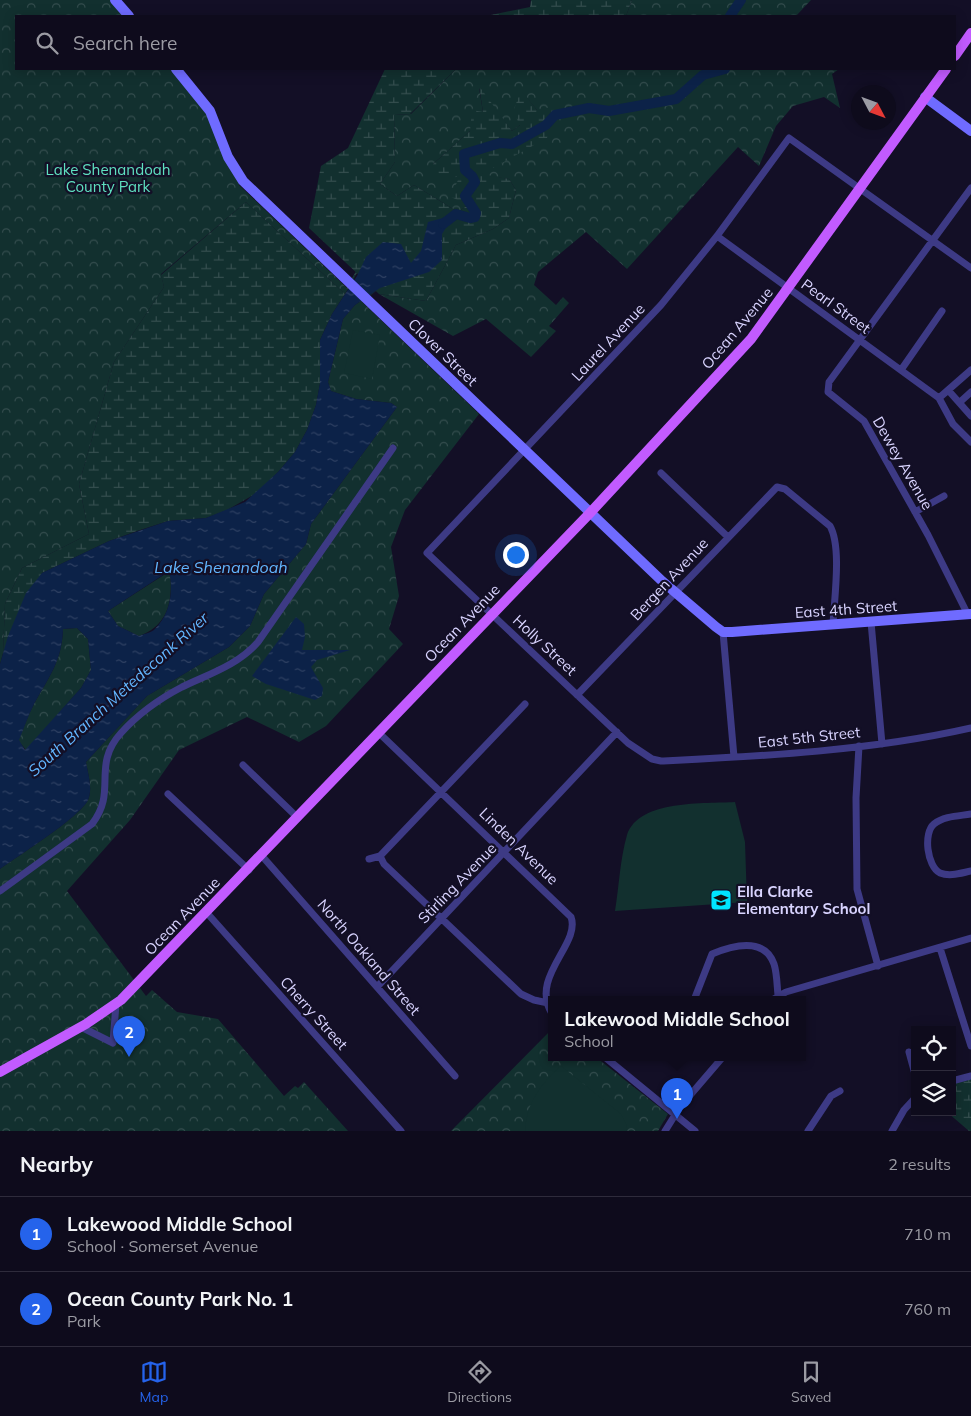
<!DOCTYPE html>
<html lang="en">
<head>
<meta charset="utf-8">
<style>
  body { margin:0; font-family:Mulish,sans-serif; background:#1c1929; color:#f1f3f6 }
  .controls { position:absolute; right:15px; bottom:15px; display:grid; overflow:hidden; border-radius:0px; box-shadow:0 2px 12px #0003 }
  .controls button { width:45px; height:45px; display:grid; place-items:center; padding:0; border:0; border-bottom:1px solid #2e2b3b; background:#0e0b1c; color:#f1f3f6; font:25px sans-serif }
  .compass { position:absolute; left:851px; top:85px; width:45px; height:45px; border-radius:50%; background:#0e0b1c; box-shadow:0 2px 12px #0003; rotate:131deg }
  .you { position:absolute; left:515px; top:554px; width:18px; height:18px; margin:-12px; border:4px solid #fff; border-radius:50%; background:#1a73e8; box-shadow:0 0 0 8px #1a73e833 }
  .badge { display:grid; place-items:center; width:32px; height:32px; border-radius:50%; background:#2563eb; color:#fff; font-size:16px; font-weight:700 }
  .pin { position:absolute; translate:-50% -41px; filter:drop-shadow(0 1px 2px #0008) }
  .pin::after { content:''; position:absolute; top:26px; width:18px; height:15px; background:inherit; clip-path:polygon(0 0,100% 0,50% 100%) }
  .popup { position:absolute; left:548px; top:996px; width:258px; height:65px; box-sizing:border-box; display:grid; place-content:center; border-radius:0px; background:#0e0b1c; filter:drop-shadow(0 1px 4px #0005); font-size:16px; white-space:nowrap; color:#9b9ba3 }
  .popup b { font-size:19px; color:#f1f3f6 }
  .popup::after { content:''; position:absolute; left:50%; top:100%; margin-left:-10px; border:10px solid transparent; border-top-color:#0e0b1c }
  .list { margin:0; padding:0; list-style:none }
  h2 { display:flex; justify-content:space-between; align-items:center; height:65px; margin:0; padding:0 20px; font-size:21px }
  h2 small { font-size:16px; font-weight:400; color:#9b9ba3 }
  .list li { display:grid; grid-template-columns:32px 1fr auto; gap:15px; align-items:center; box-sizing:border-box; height:75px; padding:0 20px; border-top:1px solid #2e2b3b }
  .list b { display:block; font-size:19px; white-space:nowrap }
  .list p { margin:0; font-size:16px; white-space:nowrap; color:#9b9ba3 }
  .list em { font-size:16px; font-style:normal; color:#9b9ba3 }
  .icon { flex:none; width:28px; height:28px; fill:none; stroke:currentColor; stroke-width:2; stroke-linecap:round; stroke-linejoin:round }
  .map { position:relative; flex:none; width:971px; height:1131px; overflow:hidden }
  .search { position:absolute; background:#0e0b1c; box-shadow:0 2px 12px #0003; left:15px; right:15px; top:15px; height:55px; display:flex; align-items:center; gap:12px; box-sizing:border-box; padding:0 18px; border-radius:0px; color:#9b9ba3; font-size:19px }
  .sheet { height:215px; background:#0e0b1c }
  nav { display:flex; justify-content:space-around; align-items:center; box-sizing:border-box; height:70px; border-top:1px solid #2e2b3b; background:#0e0b1c; font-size:14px; color:#9b9ba3 }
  nav a { display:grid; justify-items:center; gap:2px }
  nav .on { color:#2563eb }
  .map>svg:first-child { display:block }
</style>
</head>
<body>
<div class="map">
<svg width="971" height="1131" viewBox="0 0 971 1131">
  <defs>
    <pattern id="forest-crowns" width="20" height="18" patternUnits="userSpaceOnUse" patternTransform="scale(1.25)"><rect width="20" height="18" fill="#12302f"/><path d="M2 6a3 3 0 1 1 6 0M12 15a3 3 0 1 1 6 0" fill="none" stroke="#344d4e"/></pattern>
    <pattern id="wetland-marsh" width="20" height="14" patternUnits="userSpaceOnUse" patternTransform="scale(1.25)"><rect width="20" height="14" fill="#12302f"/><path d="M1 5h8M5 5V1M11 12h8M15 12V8" fill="none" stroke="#344d4e"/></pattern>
    <pattern id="water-ripples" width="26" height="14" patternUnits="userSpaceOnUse" patternTransform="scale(1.25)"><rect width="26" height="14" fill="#0c2248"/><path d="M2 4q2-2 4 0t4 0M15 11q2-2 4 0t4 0" fill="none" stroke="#2f4163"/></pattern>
  </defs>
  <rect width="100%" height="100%" fill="#130f26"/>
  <path fill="url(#forest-crowns)" d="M 0,0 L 115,0 L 129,16 L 16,16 L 16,69 L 176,69 L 210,111 L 235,170 L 239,185 L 347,288 L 364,256 L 382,240 L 400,242 L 412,258 L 419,249 L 427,221 L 456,213 L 444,235 L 444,261 L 430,274 L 401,283 L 388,290 L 380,288 L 362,302 L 479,414 L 405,510 L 391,547 L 399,596 L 389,629 L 403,644 L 326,726 L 299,742 L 247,717 L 179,750 L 130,820 L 67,891 L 146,996 L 152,990 L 177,1012 L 218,1019 L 284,1096 L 295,1086 L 298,1088 L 304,1082 L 348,1131 L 0,1131 L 0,869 C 18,856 80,817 88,800 C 93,788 88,774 86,762 L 147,696 L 229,647 L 250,626 L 264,594 L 306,544 L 311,524 L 397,407 L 391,403 L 356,399 L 331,391 L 328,382 L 343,319 L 355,305 L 380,288 L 429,272 L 442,260 L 442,234 L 454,216 L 428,222 L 421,251 L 410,263 L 401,244 L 383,242 L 366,257 L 345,294 L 246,202 L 161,274 L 164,287 L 114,362 L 79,484 L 89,534 L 22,568 L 5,604 L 3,653 L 0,664 Z
    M 632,0 L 811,0 L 796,16 L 626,16 Z
    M 456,69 L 839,69 L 832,74 L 840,108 L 824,97 L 793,106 L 776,126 L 759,166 L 738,147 L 627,269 L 586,232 L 538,272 L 534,285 L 556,305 L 563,297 L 569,303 L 549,326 L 556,331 L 531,357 L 486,319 L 453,336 L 379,294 L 426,301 L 456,245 L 493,229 L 509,218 L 516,190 L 509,179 L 481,175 L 537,110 L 521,91 L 520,125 L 512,131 L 479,88 L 483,112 L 470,131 L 433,164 L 460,174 L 468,205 L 458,212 L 414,185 L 397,196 L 380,184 L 395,162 L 394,115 L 411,114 Z
    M 170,571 C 173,600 169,625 139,636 L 118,626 L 108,611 Z
    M 77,628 L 88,639 L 91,670 L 81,688 L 26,750 L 18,740 C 24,728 28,715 34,704 C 49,677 62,661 63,629 Z
    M 552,1029 L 552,1058 L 597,1058 L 668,1114 L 658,1131 L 451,1131 Z"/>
  <path fill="url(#wetland-marsh)" d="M 531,0 L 632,0 L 626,16 L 486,16 L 530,7 Z
    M 385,69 L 456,69 L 410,114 L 394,115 L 395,162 L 380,184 L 397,196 L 414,185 L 458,212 L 468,205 L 451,197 L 460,175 L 441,184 L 433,164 L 470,131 L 472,110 L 483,112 L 479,86 L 512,131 L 520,125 L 513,112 L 521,90 L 537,110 L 555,106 L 547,138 L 482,174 L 509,179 L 516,190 L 509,218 L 493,229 L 456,245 L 426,301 L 379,294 L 309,228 L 321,166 L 348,148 Z
    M 246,202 L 345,294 L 332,314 L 320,340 L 320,383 L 316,405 L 307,430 L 295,452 L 278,472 L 257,493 L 227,510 L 206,518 L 168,521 L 137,531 L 109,541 L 42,573 L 3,653 L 5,604 L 22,568 L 89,534 L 79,484 L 114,362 L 164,287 L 161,275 Z
    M 971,1073 L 971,1131 L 969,1131 L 947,1112 L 952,1112 L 952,1078 Z"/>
  <path fill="#12302f" d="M 353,330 L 380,335 L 372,379 L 344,373 Z
    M 735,802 L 745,842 L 747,902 L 615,911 C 619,887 620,859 627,835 C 639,799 705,804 735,802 Z
    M 561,1066 L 621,1114 L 627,1126 L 626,1131 L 525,1131 C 527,1102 540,1085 561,1066 Z"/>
  <path fill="url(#water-ripples)" fill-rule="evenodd" d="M 454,215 L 442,234 L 442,260 L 429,272 L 380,288 L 355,305 L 343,319 L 328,382 L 331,391 L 356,399 L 391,403 L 397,407 L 311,524 L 306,544 L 264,594 L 250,626 L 229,647 L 147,696 L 86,762 C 88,774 93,788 88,800 C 80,817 18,856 0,869 L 0,664 L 8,636 L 26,593 L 42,573 L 109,541 L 168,521 L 206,518 L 245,502 L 278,472 L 295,452 L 307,430 L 316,405 L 320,383 L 320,340 L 332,314 L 357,276 L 366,257 L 383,242 L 401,244 L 411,263 L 421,251 L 428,222 ZM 169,571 C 174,591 170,615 154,630 C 150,633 143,634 139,636 L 118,626 L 108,611 ZM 77,628 L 88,639 L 91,670 L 81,688 L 25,750 L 19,740 C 24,728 28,716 34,704 C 49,677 62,661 63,629 Z
    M 296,617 L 304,624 L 305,637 L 302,650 L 350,650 L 317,660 L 311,667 L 323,688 L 322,696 L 315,700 L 266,684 L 252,676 Z"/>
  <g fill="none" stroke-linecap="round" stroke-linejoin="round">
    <path stroke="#0c2248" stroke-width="10" d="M 730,16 L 741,0
      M 443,224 L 456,214 L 470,218 L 475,217 L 476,213 L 465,196 L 475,182 L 472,176 L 465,170 L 464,154 L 500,143 L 512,144 L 546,125 L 555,115 L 589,108 L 609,111 L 676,99 L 703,75 L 725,69"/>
    <path stroke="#3d3a85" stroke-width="7" d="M 717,236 L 939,398 L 953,424 L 971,442
      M 971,268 L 789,138 L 717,236 L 661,305 L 427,553 L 628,743 L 652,759 L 661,761 C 764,756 870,751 971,728
      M 901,370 L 942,311
      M 948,390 L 971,416
      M 939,398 L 971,370
      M 960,402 L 971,392
      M 661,473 L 728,537
      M 915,512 L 944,496
      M 968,615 L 928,535 L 864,421 L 828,392 L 829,382 L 971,188
      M 871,622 L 882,744
      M 723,632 L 734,757
      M 577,695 L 777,487 L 785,489 L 830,526 C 842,547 834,600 833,625
      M 379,733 L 571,917 C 581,944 529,977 552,1014
      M 859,746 L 856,798 L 857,889 L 878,966
      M 243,765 L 298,818
      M 168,794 L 249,870
      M 971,814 C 959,816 944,816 934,824 C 923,833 927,866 940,873 C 950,877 961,873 971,871
      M 262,856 L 455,1076
      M 380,856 L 384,864 L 521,994 L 534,1000 L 548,1003
      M 369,859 L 380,856 L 525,704
      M 0,891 L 92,824 C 118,791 91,766 121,733 C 139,713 159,699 182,687 C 209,674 238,665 258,642 L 393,448
      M 207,913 L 401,1131
      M 940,948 L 971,1046
      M 377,987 L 617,732
      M 694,1000 L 712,954 C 731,946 764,936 774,964 C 777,973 777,986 778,995
      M 772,1000 L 786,992 L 971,938
      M 81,1027 L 113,1043 L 116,1004
      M 909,1052 L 915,1074
      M 606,1058 L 695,1131
      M 952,1081 L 971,1076
      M 665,1131 L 680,1107 L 722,1058
      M 808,1131 L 831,1096 L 840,1091
      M 892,1131 L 904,1110 L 915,1098"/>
    <path stroke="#6f6bff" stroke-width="10" d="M 115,0 L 129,16
      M 176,69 L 210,111 L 228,157 L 243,181 L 662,581 L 716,627 L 723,632 L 732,632 L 971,614
      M 925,97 L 971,131"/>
    <path stroke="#c25bff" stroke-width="10" d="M 955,56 L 971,33
      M 0,1072 L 86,1024 L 121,1000 L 590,513 L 751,339 L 946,69"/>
  </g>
  <defs>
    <g id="school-square" transform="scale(1.125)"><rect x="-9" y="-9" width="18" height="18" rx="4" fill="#00e5ff" stroke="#130f26"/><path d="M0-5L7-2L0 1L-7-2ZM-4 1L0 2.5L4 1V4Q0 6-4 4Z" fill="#111"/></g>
  </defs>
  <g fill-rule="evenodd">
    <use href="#school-square" x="721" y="900"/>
  </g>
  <g text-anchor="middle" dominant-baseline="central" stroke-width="4.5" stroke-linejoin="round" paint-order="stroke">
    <g font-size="15" fill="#5fe0c0" stroke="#130f26">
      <text x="108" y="169">Lake Shenandoah<tspan x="108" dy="17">County Park</tspan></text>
    </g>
    <g font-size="15" fill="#d9d4ff" stroke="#130f26">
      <text transform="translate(836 306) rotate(36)">Pearl Street</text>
      <text transform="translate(737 328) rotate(-50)">Ocean Avenue</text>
      <text transform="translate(608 342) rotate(-47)">Laurel Avenue</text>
      <text transform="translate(443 352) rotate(44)">Clover Street</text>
      <text transform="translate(903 463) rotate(60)">Dewey Avenue</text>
      <text transform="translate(669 579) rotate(-47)">Bergen Avenue</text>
      <text transform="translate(846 609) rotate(-4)">East 4th Street</text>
      <text transform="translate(462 623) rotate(-46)">Ocean Avenue</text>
      <text transform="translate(545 645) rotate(43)">Holly Street</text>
      <text transform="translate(809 737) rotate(-6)">East 5th Street</text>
      <text transform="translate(519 846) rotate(44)">Linden Avenue</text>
      <text transform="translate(457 883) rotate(-46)">Stirling Avenue</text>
      <text transform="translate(182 916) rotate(-46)">Ocean Avenue</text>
      <text transform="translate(369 957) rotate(49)">North Oakland Street</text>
      <text transform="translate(314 1013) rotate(48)">Cherry Street</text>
    </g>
    <g font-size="15" font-weight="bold" fill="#d9d4ff" stroke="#130f26" text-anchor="start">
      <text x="737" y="891">Ella Clarke<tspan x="737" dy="17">Elementary School</tspan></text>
    </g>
    <g font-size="16" font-style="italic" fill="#62b6ff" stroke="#130f26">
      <text x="221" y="567">Lake Shenandoah</text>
      <text transform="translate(118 694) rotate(-42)">South Branch Metedeconk River</text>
    </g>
  </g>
</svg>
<div class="controls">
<button><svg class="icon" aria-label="locate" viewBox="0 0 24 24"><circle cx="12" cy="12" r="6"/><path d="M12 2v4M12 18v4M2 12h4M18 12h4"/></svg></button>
<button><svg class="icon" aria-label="layers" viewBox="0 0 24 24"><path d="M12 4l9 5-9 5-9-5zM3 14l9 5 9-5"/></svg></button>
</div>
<svg class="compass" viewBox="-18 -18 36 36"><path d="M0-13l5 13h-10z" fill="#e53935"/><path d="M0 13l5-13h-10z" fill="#9b9ba3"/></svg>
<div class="you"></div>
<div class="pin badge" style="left:677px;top:1119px">1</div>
<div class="popup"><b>Lakewood Middle School</b>School</div>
<div class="pin badge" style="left:129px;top:1057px">2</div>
<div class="search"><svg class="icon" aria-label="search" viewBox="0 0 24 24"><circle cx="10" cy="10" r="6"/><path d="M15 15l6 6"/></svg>Search here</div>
</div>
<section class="sheet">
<h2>Nearby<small>2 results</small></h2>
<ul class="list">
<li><span class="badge">1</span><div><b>Lakewood Middle School</b><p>School · Somerset Avenue</p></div><em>710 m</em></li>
<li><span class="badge">2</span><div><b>Ocean County Park No. 1</b><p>Park</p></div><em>760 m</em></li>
</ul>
</section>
<nav>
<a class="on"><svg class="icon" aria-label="map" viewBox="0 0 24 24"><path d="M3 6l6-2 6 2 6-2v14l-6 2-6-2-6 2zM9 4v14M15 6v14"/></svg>Map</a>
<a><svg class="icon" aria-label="directions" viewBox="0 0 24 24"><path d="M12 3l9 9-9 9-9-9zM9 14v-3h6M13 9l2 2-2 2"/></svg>Directions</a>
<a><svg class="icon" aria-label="saved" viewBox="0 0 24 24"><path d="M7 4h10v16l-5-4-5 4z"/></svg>Saved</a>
</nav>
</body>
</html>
